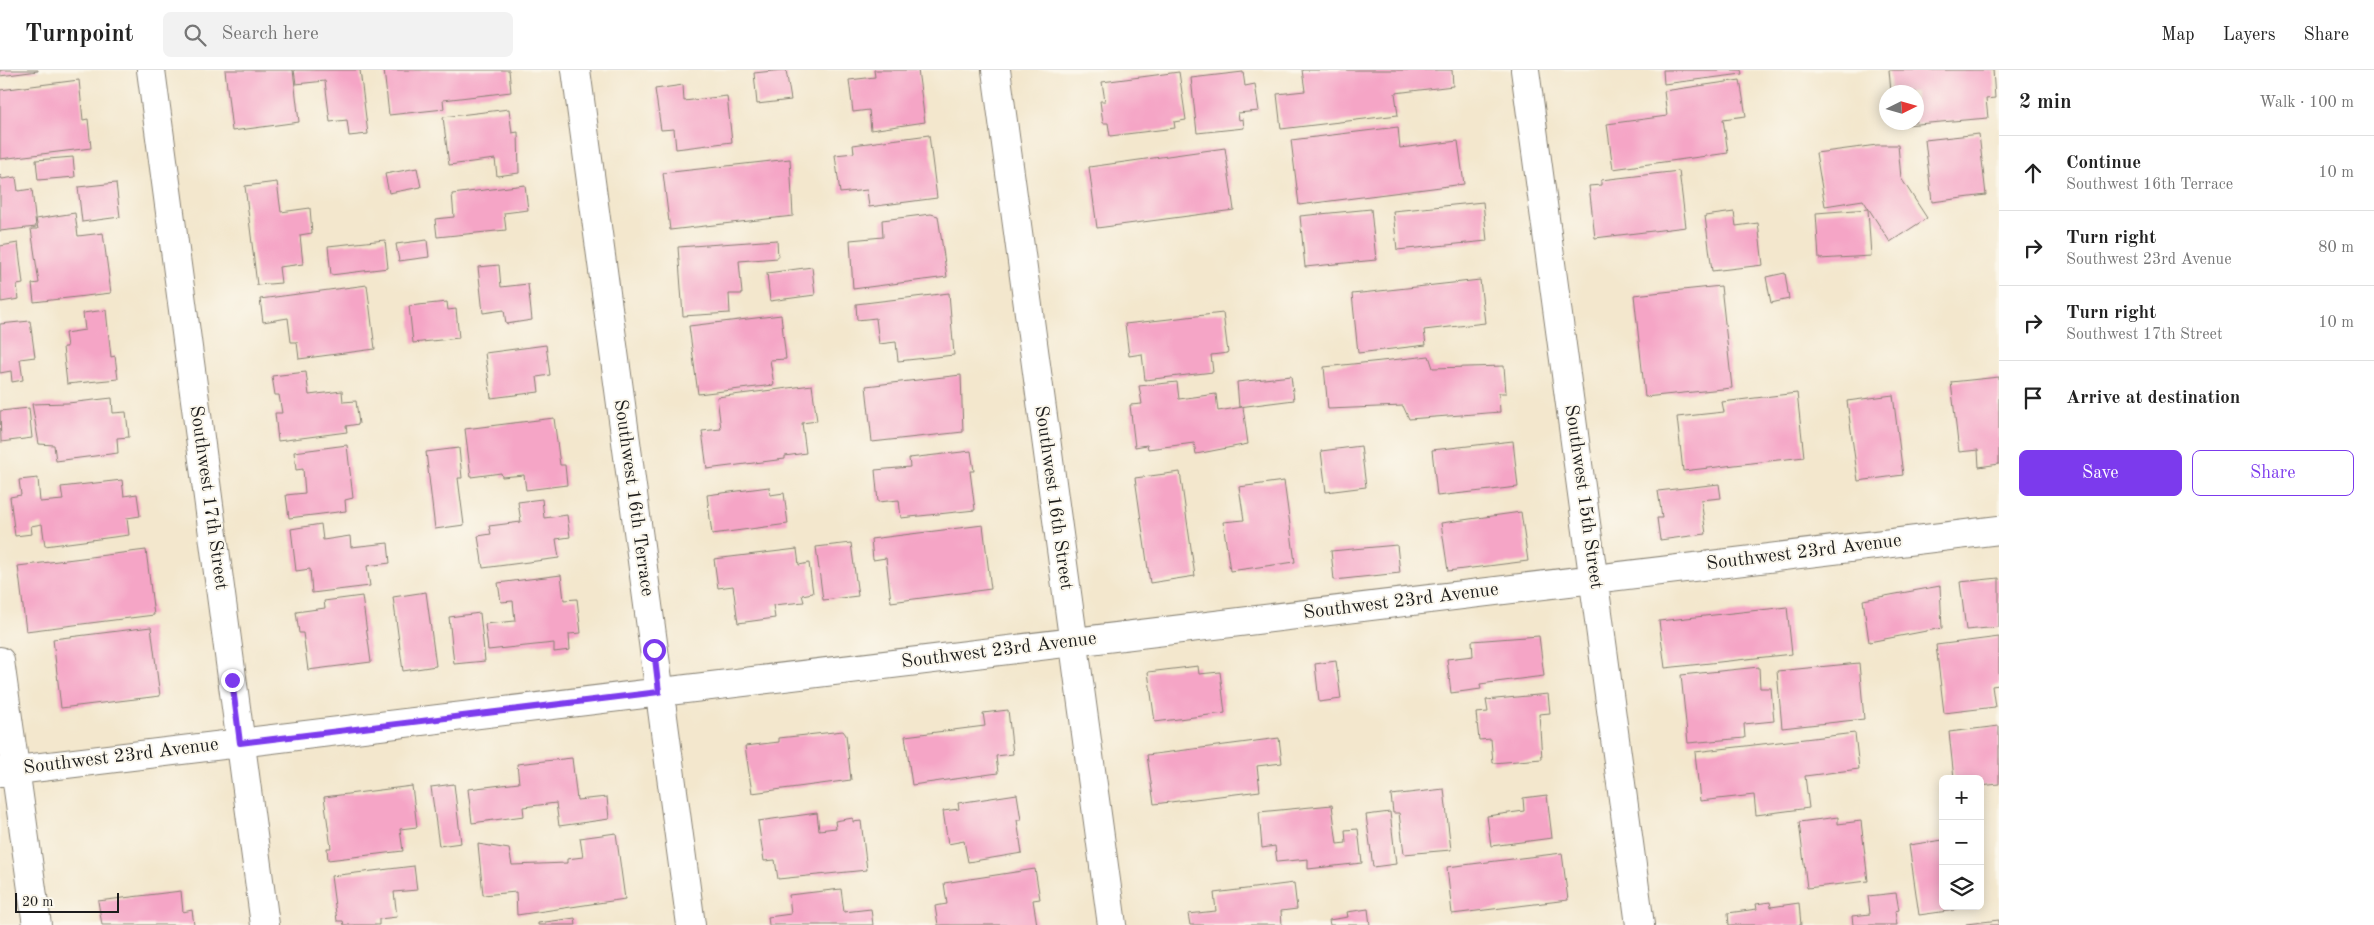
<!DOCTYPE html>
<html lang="en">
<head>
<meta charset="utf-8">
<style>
  body { margin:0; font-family:"Old Standard TT",serif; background:#f2f2f2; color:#222 }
  .controls { position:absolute; right:15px; bottom:15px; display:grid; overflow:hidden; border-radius:8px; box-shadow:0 2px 12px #0003 }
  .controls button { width:45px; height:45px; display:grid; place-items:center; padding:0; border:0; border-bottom:1px solid #e0e0e0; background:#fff; color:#222; font:25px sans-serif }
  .compass { position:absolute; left:1879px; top:15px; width:45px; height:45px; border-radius:50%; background:#fff; box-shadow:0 2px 12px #0003; rotate:85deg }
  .scale { position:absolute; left:15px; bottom:12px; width:104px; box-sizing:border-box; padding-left:5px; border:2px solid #1c1c1c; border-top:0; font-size:14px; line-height:18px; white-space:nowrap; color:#1c1c1c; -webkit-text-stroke:4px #fbf7ec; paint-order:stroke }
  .stop { position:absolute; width:15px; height:15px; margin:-11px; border:4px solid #7c3aed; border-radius:50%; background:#fff }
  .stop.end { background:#7c3aed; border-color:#fff; box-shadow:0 1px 5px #0008 }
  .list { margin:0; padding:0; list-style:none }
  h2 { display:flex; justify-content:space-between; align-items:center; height:65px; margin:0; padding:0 20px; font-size:21px }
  h2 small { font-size:16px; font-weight:400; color:#767676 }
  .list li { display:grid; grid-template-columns:32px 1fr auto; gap:15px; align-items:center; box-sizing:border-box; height:75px; padding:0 20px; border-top:1px solid #e0e0e0 }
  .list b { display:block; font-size:19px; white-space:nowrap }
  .list p { margin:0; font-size:16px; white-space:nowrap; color:#767676 }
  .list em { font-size:16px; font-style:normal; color:#767676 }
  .actions { display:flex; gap:10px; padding:15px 20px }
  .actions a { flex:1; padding:11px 0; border:1px solid #7c3aed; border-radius:8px; text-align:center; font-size:18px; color:#7c3aed }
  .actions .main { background:#7c3aed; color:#fff }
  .icon { flex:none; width:28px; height:28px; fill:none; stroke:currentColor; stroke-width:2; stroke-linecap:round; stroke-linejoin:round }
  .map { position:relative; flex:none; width:1999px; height:855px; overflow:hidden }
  header { display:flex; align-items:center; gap:30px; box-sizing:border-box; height:70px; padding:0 25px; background:#fff; border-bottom:1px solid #e0e0e0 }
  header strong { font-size:24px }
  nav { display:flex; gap:28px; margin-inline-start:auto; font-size:18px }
  .search { width:350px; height:45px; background:#f2f2f2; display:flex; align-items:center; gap:12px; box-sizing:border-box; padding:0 18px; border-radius:8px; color:#767676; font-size:19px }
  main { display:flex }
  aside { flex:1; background:#fff }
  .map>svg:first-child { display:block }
</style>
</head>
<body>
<header>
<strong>Turnpoint</strong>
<div class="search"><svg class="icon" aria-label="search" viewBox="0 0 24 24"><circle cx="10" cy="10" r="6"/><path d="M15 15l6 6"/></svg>Search here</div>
<nav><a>Map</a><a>Layers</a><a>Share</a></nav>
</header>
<main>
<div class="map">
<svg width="1999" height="855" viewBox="0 0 1999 855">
  <rect width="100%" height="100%" fill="#fbf7ec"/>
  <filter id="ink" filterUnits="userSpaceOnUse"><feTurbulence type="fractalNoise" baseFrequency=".02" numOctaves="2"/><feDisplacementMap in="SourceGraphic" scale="10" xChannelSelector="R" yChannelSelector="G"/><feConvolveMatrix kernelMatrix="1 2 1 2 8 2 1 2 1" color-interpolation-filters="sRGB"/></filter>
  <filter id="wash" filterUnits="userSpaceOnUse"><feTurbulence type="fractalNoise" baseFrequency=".0096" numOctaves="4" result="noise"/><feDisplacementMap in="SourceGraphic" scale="20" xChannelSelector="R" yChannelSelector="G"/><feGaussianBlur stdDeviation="1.12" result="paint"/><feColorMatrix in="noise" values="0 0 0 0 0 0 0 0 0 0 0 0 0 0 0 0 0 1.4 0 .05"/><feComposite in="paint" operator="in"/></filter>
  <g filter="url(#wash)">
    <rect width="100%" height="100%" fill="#f3e7cd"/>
    <g id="blocks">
      <path fill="#f5a5c6" d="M 0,0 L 38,0 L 38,1 L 0,6 Z
        M 225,0 L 293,0 L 299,52 L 232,61 Z
        M 294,0 L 360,0 L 368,64 L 349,66 L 347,50 L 330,52 L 325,11 L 296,14 Z
        M 384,0 L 509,0 L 511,22 L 443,30 L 444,39 L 389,45 Z
        M 782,0 L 786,0 L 791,30 L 757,34 L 754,3 Z
        M 874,0 L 918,0 L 925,52 L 871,60 L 869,40 L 853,42 L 849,10 L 875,7 Z
        M 1302,0 L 1452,0 L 1453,16 L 1395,23 L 1398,45 L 1281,59 L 1277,24 L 1305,21 Z
        M 1663,0 L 1741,0 L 1742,4 L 1664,14 Z
        M 1889,0 L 1993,0 L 1995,28 L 1986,29 L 1988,48 L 1894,56 L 1894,52 L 1916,52 L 1916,22 L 1891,22 Z
        M 1179,2 L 1186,50 L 1174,52 L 1175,58 L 1110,66 L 1108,53 L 1103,53 L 1100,31 L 1105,31 L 1102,12 Z
        M 1243,2 L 1245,16 L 1255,14 L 1259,41 L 1238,43 L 1239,50 L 1243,49 L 1244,58 L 1197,63 L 1191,8 Z
        M 79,10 L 83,50 L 88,49 L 91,78 L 0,89 L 0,20 Z
        M 1740,10 L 1746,46 L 1723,49 L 1728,83 L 1613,99 L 1607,54 L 1667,46 L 1664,21 Z
        M 683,15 L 684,31 L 727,26 L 732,72 L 676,79 L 674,59 L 661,60 L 655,19 Z
        M 509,39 L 512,63 L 518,62 L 519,103 L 497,106 L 495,89 L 449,95 L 443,47 Z
        M 1398,57 L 1400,78 L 1458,71 L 1464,114 L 1299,135 L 1291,70 Z
        M 1979,64 L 1986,125 L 1932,132 L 1925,70 Z
        M 929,65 L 937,128 L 869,137 L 867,120 L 840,123 L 835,85 L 854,83 L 853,75 Z
        M 1877,75 L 1898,75 L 1901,108 L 1927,148 L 1890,172 L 1863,130 L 1825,136 L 1816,83 Z
        M 1225,78 L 1234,140 L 1097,158 L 1089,97 Z
        M 73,87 L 75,107 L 38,110 L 36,90 Z
        M 790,89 L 793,146 L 670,160 L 663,103 Z
        M 417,98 L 421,117 L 389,123 L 385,104 Z
        M 1679,101 L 1686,157 L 1595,168 L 1589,116 L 1601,115 L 1601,110 Z
        M 0,105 L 2,109 L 16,107 L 18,121 L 32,119 L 36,157 L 0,161 Z
        M 277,112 L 281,142 L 310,138 L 312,163 L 300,165 L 303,194 L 279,197 L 281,213 L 257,215 L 245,116 Z
        M 116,113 L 120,147 L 82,152 L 78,117 Z
        M 525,115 L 528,140 L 504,143 L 506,160 L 437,167 L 435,149 L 454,147 L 452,124 Z
        M 1483,132 L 1487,171 L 1397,180 L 1393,141 Z
        M 1371,139 L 1376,190 L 1305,197 L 1300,146 Z
        M 1868,139 L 1871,186 L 1819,189 L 1816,143 Z
        M 1734,142 L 1736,156 L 1758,153 L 1763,195 L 1712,201 L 1705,146 Z
        M 75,143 L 78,166 L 103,163 L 111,223 L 34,232 L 32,214 L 39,213 L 31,159 L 38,159 L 36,149 Z
        M 931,144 L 938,146 L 947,207 L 853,219 L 850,170 L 883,167 L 882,150 Z
        M 385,170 L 388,198 L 331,205 L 328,176 Z
        M 427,170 L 429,187 L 399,191 L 396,174 Z
        M 777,170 L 778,188 L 739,191 L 742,224 L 729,224 L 730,243 L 683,246 L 678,177 Z
        M 18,173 L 23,214 L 17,215 L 19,229 L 1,232 L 0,176 Z
        M 499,195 L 501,217 L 528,214 L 532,250 L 506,254 L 504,240 L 483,243 L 478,197 Z
        M 812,197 L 815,225 L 770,231 L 767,203 Z
        M 1785,203 L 1789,229 L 1771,233 L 1766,207 Z
        M 1480,210 L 1485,253 L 1424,260 L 1426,275 L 1358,283 L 1352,224 Z
        M 367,215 L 375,279 L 299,289 L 297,272 L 291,272 L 288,248 L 263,252 L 260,229 Z
        M 1721,216 L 1732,318 L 1645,327 L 1634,225 Z
        M 949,223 L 954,285 L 898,291 L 896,272 L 879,274 L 876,248 L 857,250 L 856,234 Z
        M 447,232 L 448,240 L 456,239 L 459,268 L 413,273 L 409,236 Z
        M 106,240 L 111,287 L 115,286 L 118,309 L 67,314 L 63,277 L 67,277 L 65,263 L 85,260 L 83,243 Z
        M 1223,243 L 1228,283 L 1211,285 L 1213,302 L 1145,310 L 1142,284 L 1129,286 L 1125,254 Z
        M 781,245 L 786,289 L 770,290 L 774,315 L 698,324 L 689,256 Z
        M 30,251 L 35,287 L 20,289 L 23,310 L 12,312 L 11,301 L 0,303 L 0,254 Z
        M 546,275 L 550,305 L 537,307 L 539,322 L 491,328 L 485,283 Z
        M 1429,286 L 1433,298 L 1504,296 L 1506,323 L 1499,323 L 1500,342 L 1409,349 L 1403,336 L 1328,339 L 1324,297 Z
        M 306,302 L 309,325 L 342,321 L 343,332 L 356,331 L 359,354 L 346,356 L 347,362 L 278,371 L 275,343 L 282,343 L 279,325 L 275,325 L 272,306 Z
        M 961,305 L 963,362 L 872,372 L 866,316 Z
        M 1291,306 L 1294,330 L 1239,337 L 1237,312 Z
        M 1999,307 L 1999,394 L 1979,397 L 1978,380 L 1959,382 L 1951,312 Z
        M 1177,312 L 1179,329 L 1216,324 L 1218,341 L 1243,337 L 1248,374 L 1196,384 L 1194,373 L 1148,379 L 1147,375 L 1135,377 L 1130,335 L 1142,334 L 1139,316 Z
        M 812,315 L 817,351 L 802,353 L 806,383 L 785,386 L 785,389 L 707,399 L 702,361 L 721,359 L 717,327 Z
        M 1797,323 L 1804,387 L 1683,401 L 1677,347 L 1724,342 L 1722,332 Z
        M 1893,325 L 1903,405 L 1858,411 L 1847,331 Z
        M 112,328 L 113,343 L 126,342 L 129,367 L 117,368 L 118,383 L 56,391 L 54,375 L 39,374 L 32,334 L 68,333 Z
        M 29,338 L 32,368 L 1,372 L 0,341 Z
        M 554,348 L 560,395 L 565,395 L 567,415 L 526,420 L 524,405 L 502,407 L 501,403 L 471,407 L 465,359 Z
        M 1513,371 L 1518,417 L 1437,426 L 1432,380 Z
        M 347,375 L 353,428 L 345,430 L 346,441 L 289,448 L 286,425 L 305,423 L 303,399 L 296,400 L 294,382 Z
        M 1361,376 L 1366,417 L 1326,422 L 1321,381 Z
        M 459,378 L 462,408 L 458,408 L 464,455 L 435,459 L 426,382 Z
        M 971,381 L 974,401 L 970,401 L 975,440 L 901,448 L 899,430 L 878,432 L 875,400 L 910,397 L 909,388 Z
        M 1180,402 L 1195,506 L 1150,513 L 1135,408 Z
        M 38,408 L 40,432 L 63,430 L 61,417 L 122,410 L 124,426 L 137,424 L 140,446 L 127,448 L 129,465 L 45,476 L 42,454 L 31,456 L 32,464 L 15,466 L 10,427 L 21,425 L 19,410 Z
        M 1284,411 L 1295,492 L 1230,501 L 1223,452 L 1244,450 L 1239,417 Z
        M 1719,414 L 1721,428 L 1701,430 L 1706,464 L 1660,470 L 1657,448 L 1662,448 L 1658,421 Z
        M 769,417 L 770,425 L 784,423 L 788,454 L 712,464 L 707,425 Z
        M 542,429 L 544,448 L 567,445 L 570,467 L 556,469 L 559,488 L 483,498 L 478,466 L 491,464 L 489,456 L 521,452 L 518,432 Z
        M 1521,442 L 1528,491 L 1448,501 L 1441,453 Z
        M 321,454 L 323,470 L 350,466 L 351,477 L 388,473 L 390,493 L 367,496 L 370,516 L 312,523 L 310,499 L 296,501 L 291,459 Z
        M 983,455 L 991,519 L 891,532 L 886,488 L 873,490 L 871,469 Z
        M 851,473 L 858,526 L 823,530 L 816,477 Z
        M 1397,475 L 1400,503 L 1334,510 L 1331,481 Z
        M 797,479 L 799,495 L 809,493 L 813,523 L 802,525 L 804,532 L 773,535 L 775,548 L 738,553 L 733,516 L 718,518 L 714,489 Z
        M 146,480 L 154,545 L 26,561 L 18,496 Z
        M 561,505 L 564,530 L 577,529 L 581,563 L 569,564 L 570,580 L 554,582 L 554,573 L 488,580 L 485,554 L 515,551 L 513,531 L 501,532 L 498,513 Z
        M 1999,508 L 1999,557 L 1966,560 L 1960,512 Z
        M 1940,516 L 1942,558 L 1869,572 L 1863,530 Z
        M 426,522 L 436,596 L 403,601 L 393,527 Z
        M 362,526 L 371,592 L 308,600 L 303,563 L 299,563 L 296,542 L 325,538 L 324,531 Z
        M 1787,537 L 1792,584 L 1665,598 L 1659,551 Z
        M 480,543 L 485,591 L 454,594 L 449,547 Z
        M 151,557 L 160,626 L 61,638 L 53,569 Z
        M 1539,566 L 1544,606 L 1480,614 L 1481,619 L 1451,623 L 1447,589 L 1473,586 L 1472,571 Z
        M 1999,567 L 1999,615 L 1992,616 L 1995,637 L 1944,643 L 1936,575 Z
        M 1336,591 L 1341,629 L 1319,632 L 1315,594 Z
        M 1859,593 L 1864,649 L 1782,658 L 1777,601 Z
        M 1198,596 L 1199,604 L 1220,602 L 1225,643 L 1155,652 L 1148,602 Z
        M 1759,597 L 1760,618 L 1771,618 L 1774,651 L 1744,654 L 1745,668 L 1688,673 L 1681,605 Z
        M 1548,624 L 1550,643 L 1539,644 L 1542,689 L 1493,693 L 1491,669 L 1479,670 L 1476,643 L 1488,642 L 1486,630 Z
        M 1008,640 L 1013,684 L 996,686 L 998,703 L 912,715 L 905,666 L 985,656 L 983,643 Z
        M 1999,656 L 1999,714 L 1980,716 L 1980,709 L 1954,709 L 1949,662 Z
        M 843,661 L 846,665 L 851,710 L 752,723 L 745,676 L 779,672 L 779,668 Z
        M 1855,663 L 1859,699 L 1805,706 L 1809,738 L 1756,745 L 1754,725 L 1700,731 L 1695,682 Z
        M 1279,668 L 1282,693 L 1257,696 L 1260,721 L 1154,734 L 1147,685 Z
        M 572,688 L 577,730 L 607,727 L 609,749 L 559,756 L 556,733 L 523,737 L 524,746 L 472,753 L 468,719 L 519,713 L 517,694 Z
        M 454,714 L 461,773 L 439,776 L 431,717 Z
        M 412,716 L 417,757 L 400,759 L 403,781 L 328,790 L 327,778 L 331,778 L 324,727 Z
        M 1444,719 L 1451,780 L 1404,784 L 1399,743 L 1393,743 L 1391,725 Z
        M 1017,724 L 1021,750 L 1017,750 L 1022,783 L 968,792 L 964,771 L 948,774 L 943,741 L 959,739 L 958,733 Z
        M 1547,725 L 1552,768 L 1491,776 L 1487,746 L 1524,741 L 1523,728 Z
        M 1332,735 L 1337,774 L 1346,773 L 1345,760 L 1358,759 L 1362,793 L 1308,799 L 1308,789 L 1277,792 L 1275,776 L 1262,778 L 1259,742 Z
        M 1390,742 L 1396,794 L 1373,797 L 1366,745 Z
        M 817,743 L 819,760 L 836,758 L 835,751 L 853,748 L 853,752 L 861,751 L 867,800 L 778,809 L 775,790 L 764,791 L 758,751 Z
        M 1838,747 L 1838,754 L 1861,751 L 1868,811 L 1807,818 L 1799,752 Z
        M 616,763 L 625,829 L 517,845 L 516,822 L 483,825 L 478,774 L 509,779 L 512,795 L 567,793 L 567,789 L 583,787 L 580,768 Z
        M 1943,770 L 1943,836 L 1955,836 L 1955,840 L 1919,845 L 1909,775 Z
        M 1562,783 L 1568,830 L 1452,844 L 1447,797 Z
        M 414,796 L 417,820 L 394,822 L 397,847 L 379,849 L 379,855 L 344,855 L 343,851 L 337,851 L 331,806 Z
        M 1035,799 L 1040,829 L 1033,830 L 1037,855 L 938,855 L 935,836 L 947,834 L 944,813 Z
        M 1294,813 L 1297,839 L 1281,841 L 1282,855 L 1190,855 L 1188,844 L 1216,841 L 1214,823 Z
        M 841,819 L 844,842 L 871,839 L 873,855 L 769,855 L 768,847 L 791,844 L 789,825 Z
        M 181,821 L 183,842 L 192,840 L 194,855 L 102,855 L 98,831 Z
        M 1896,823 L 1899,840 L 1895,841 L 1897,855 L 1853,855 L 1852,846 L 1870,844 L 1868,826 Z
        M 1770,832 L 1771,837 L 1799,833 L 1801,855 L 1729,855 L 1728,843 L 1757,839 L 1756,834 Z
        M 1368,839 L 1370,855 L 1330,855 L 1329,850 L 1348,847 L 1347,842 Z
        M 575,848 L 576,855 L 538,855 L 538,853 Z
        M 1999,850 L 1999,855 L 1966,855 L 1966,854 Z"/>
    </g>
  </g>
  <g filter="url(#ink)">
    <use href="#blocks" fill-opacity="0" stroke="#888274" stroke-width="1"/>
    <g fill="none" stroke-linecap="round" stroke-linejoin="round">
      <g stroke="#888274" stroke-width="30">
        <path id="minor" d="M 151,0 L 265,855
          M 576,0 L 691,855
          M 996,0 L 1112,855
          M 1525,0 L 1640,855
          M 0,591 L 37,855
          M 0,702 L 1999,460"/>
      </g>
      <use href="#minor" stroke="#fff" stroke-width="28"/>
    </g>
  </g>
  <g fill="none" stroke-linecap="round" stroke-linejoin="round" filter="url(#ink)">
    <path stroke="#7c3aed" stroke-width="6" d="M 232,610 L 240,673 L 659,622 L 654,580"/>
  </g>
  <g text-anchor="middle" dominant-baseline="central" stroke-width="4" stroke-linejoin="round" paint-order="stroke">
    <g font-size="19" fill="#1c1c1c" stroke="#fbf7ec">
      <text transform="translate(1583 427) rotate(82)">Southwest 15th Street</text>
      <text transform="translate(208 428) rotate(82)">Southwest 17th Street</text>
      <text transform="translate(633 428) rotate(82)">Southwest 16th Terrace</text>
      <text transform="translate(1053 428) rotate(82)">Southwest 16th Street</text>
      <text transform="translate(1804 483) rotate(-7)">Southwest 23rd Avenue</text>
      <text transform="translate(1401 532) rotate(-7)">Southwest 23rd Avenue</text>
      <text transform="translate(999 581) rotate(-7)">Southwest 23rd Avenue</text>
      <text transform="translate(121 687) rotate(-7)">Southwest 23rd Avenue</text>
    </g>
  </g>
</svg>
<div class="controls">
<button>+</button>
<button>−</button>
<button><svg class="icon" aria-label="layers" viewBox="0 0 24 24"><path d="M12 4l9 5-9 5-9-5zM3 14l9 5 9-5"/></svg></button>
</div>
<svg class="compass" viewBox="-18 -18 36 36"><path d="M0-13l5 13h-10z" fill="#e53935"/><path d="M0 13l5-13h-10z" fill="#767676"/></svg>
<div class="scale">20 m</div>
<div class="stop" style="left:654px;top:580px"></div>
<div class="stop end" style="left:232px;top:610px"></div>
</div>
<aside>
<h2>2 min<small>Walk · 100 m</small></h2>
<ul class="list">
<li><svg class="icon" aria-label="ahead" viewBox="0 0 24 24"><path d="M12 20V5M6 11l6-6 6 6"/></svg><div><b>Continue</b><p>Southwest 16th Terrace</p></div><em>10 m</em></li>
<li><svg class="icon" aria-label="right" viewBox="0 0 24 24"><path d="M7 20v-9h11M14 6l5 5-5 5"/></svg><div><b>Turn right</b><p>Southwest 23rd Avenue</p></div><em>80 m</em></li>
<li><svg class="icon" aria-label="right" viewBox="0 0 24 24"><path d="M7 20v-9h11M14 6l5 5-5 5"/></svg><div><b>Turn right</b><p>Southwest 17th Street</p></div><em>10 m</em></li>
<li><svg class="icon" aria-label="arrive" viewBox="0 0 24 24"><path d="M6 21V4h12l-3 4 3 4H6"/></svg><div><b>Arrive at destination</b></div></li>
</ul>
<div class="actions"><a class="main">Save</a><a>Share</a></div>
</aside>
</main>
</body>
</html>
